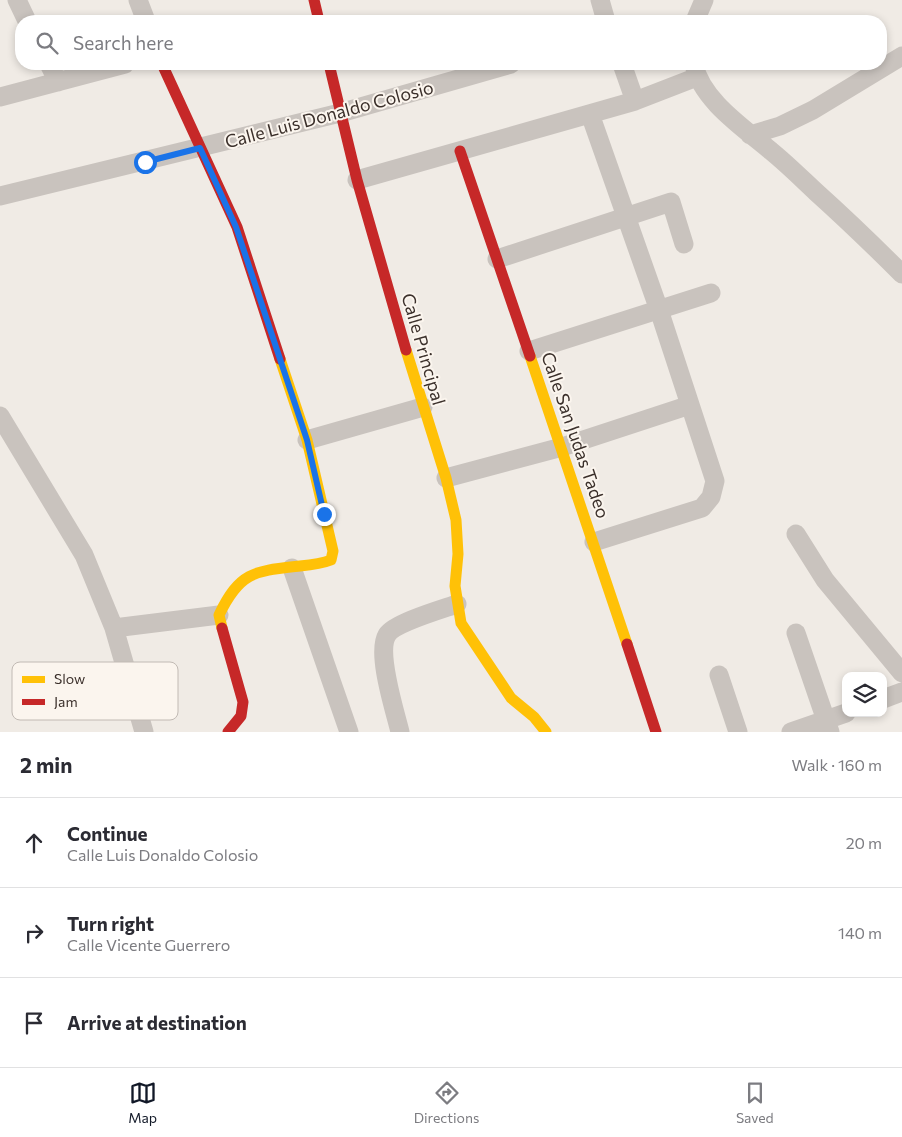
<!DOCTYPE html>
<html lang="en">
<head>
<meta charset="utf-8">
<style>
  body { margin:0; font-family:Commissioner,sans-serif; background:#f2f2f3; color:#2b2b33 }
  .controls { position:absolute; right:15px; bottom:15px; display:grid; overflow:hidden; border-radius:10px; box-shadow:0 2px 8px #0003 }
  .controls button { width:45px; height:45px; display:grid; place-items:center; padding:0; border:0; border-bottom:1px solid #e1e1e2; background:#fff; color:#2b2b33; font:25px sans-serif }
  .stop { position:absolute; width:15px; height:15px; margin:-11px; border:4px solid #1a73e8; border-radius:50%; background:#fff }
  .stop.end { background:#1a73e8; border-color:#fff; box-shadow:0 1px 5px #0008 }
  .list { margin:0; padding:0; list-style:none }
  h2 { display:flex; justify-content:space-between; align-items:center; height:65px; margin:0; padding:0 20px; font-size:21px }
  h2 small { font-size:16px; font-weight:400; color:#7c7c81 }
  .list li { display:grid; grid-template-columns:32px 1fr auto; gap:15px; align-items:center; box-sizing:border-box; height:90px; padding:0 20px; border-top:1px solid #e1e1e2 }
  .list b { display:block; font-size:19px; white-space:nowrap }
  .list p { margin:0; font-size:16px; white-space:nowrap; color:#7c7c81 }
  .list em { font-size:16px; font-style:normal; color:#7c7c81 }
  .icon { flex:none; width:28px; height:28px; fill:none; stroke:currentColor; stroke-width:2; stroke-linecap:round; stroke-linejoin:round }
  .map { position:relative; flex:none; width:902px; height:732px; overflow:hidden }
  .search { position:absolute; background:#fff; box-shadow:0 2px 8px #0003; left:15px; right:15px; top:15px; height:55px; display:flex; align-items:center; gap:12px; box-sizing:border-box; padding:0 18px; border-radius:20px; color:#7c7c81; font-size:19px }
  .sheet { height:335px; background:#fff }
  nav { display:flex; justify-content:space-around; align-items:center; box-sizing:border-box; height:70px; border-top:1px solid #e1e1e2; background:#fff; font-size:14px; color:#7c7c81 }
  nav a { display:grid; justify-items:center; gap:2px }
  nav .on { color:#111827 }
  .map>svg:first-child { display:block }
</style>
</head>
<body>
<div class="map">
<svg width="902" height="732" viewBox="0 0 902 732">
  <rect width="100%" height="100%" fill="#f0ebe5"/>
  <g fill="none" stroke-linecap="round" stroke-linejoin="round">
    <path stroke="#c9c3be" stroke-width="19" d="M 17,0 L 27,21
      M 138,0 L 146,21
      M 600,0 L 606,21
      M 695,21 L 704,0
      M 49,64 L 58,82
      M 622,64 L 635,101
      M 694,64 C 701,100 744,128 771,151 C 787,164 801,178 816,192 C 846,219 874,246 902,274
      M 0,97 L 125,64
      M 590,114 L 659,310 L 715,481 L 711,497 L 702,508 L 594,542
      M 750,135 L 780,126 L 813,110 L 902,56
      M 357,180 L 635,101 L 697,77
      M 0,196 L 340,113 L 511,64
      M 497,259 L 671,202 L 684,244
      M 529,351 L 711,293
      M 0,416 L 84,555 L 114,628 L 144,732
      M 307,440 L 423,407
      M 446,478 L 562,447 L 690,405
      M 796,534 L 825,580 L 902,673
      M 292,568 L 349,732
      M 114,628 L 219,615
      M 796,633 L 830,732
      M 719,675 L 738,732
      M 883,699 L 902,692
      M 400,732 C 395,711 376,653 387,635 C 394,623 443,609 457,604
      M 791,732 L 846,713"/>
    <path stroke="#ffc107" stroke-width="11" d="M 406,350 L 446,478 L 456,520 L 458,554 L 455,586 L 461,623 L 511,698 L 534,717 L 546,732
      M 530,356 L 627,644
      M 222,628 L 219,615 C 240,571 255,571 300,566 C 311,565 321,564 331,560 L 333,551 L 307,440 L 280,359"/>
    <path stroke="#c62828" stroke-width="11" d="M 314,0 L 319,21
      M 162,64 L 237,227 L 280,359
      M 329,64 L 357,180 L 406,350
      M 460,151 L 530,356
      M 222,628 L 243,702 L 241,716 L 228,732
      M 627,644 L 656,732"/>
  </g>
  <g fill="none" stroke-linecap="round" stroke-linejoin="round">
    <path stroke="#1a73e8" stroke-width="6" d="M 145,162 L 200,148 L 236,227 L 307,440 L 324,514"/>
  </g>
  <g text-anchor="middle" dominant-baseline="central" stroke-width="4" stroke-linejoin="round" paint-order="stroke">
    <g font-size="18" fill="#3b302b" stroke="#fbf5ee">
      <text transform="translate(329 114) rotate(-15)">Calle Luis Donaldo Colosio</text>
      <text transform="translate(424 349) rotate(74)">Calle Principal</text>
      <text transform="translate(576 435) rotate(71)">Calle San Judas Tadeo</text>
    </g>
  </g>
  <rect x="12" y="662" width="166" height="58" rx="8" fill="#fbf5ee" stroke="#c1bab4" stroke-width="1"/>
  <rect x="22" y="676" width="23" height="7" fill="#ffc107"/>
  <rect x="22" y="699" width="23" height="6" fill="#c62828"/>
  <g font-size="14" fill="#3b302b">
    <text x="54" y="684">Slow</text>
    <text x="54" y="707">Jam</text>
  </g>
</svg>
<div class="controls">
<button><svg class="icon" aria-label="layers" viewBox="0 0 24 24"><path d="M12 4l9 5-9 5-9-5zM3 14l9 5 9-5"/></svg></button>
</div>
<div class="stop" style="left:145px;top:162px"></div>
<div class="stop end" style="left:324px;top:514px"></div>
<div class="search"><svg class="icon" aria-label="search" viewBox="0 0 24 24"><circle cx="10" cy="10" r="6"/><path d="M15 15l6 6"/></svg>Search here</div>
</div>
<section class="sheet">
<h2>2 min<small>Walk · 160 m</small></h2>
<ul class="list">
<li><svg class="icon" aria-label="ahead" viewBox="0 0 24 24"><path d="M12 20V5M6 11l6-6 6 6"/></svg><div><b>Continue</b><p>Calle Luis Donaldo Colosio</p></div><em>20 m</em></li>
<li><svg class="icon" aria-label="right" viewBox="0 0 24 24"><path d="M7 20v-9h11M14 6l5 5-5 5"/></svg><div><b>Turn right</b><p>Calle Vicente Guerrero</p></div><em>140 m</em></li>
<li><svg class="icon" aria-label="arrive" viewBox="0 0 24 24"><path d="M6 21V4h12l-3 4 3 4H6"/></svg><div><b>Arrive at destination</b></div></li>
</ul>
</section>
<nav>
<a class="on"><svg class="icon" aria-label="map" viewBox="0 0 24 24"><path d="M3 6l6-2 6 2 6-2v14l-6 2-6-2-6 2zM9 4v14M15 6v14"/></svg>Map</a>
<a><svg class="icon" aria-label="directions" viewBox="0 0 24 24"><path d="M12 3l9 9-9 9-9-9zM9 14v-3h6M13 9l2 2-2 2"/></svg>Directions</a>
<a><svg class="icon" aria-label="saved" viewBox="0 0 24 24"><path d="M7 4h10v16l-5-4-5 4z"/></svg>Saved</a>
</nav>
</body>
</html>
